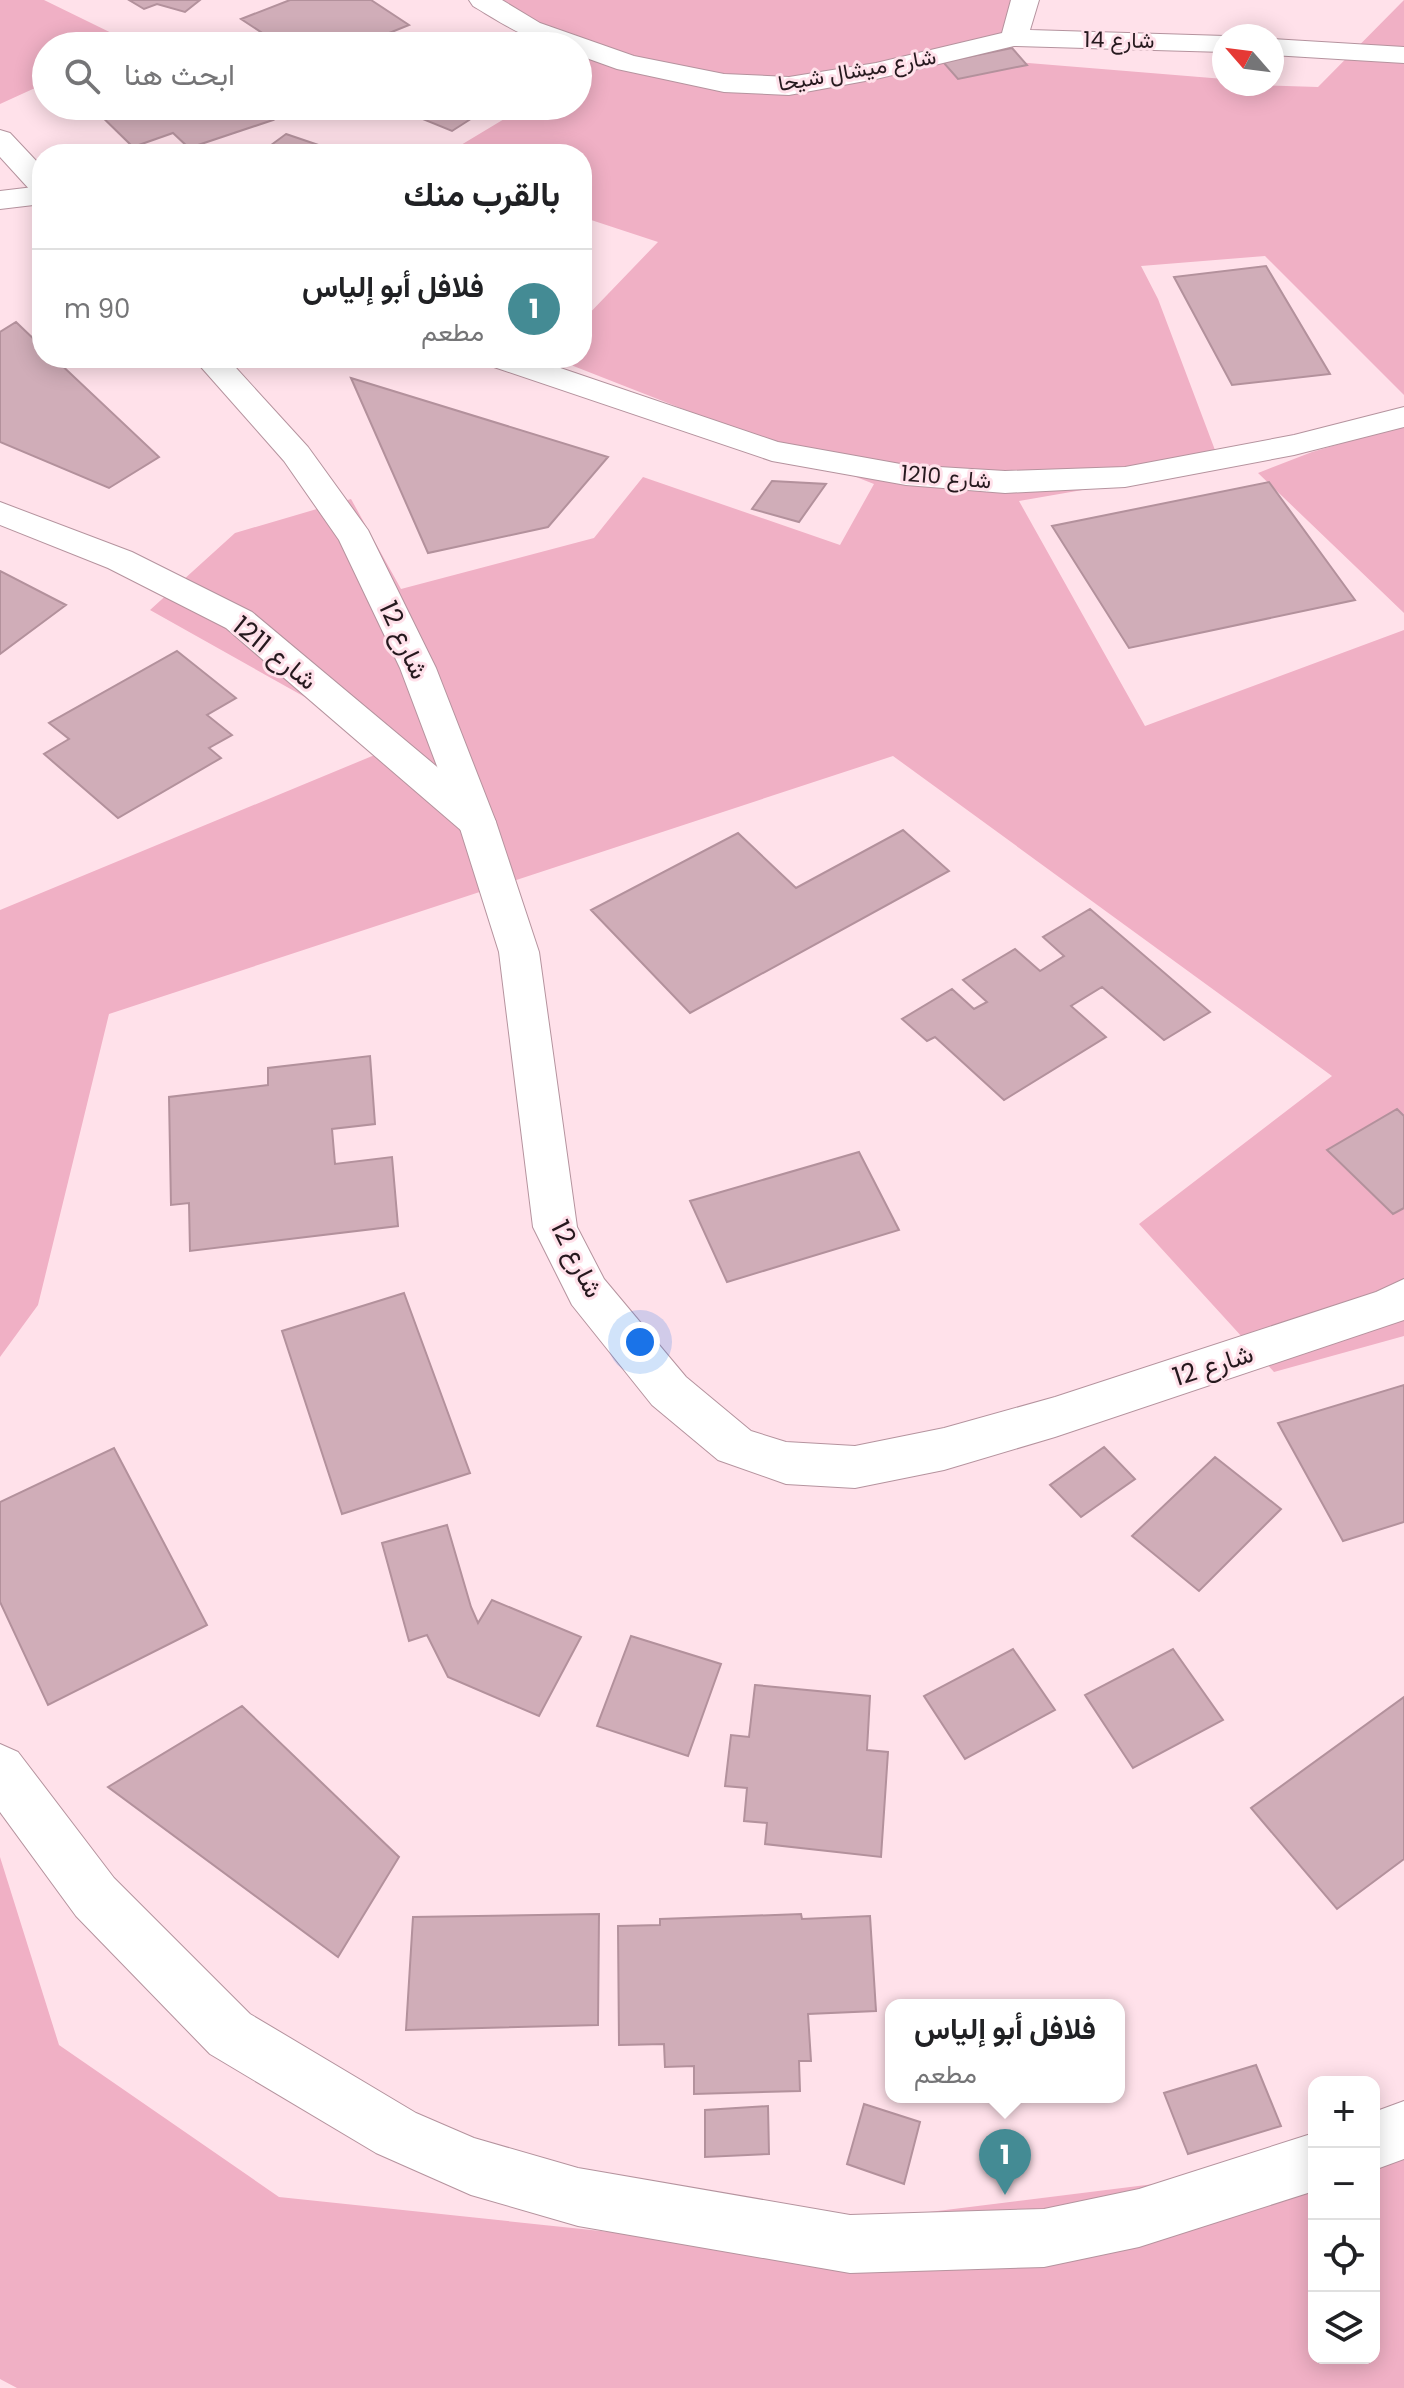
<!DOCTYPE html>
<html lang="ar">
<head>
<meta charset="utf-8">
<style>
  body { margin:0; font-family:Poppins,Vazirmatn,sans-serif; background:#f2f2f2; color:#202124; direction:rtl }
  .controls { position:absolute; right:24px; bottom:24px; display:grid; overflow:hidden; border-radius:16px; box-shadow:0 4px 20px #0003 }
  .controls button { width:72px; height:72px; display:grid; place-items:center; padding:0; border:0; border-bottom:2px solid #e0e0e0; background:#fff; color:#202124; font:40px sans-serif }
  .compass { position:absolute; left:1212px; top:24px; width:72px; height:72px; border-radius:50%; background:#fff; box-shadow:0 4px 20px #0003; rotate:298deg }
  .you { position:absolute; left:640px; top:1342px; width:28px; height:28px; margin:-20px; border:6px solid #fff; border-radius:50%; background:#1a73e8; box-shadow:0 0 0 12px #1a73e833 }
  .badge { display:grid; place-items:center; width:52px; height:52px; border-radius:50%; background:#448b94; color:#fff; font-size:26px; font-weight:700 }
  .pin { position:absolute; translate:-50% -66px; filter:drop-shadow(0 2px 4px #0008) }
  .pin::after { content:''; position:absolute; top:42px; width:28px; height:24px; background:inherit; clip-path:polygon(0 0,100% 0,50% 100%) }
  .popup { position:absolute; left:885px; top:1999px; width:240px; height:104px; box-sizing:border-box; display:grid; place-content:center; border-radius:16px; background:#fff; filter:drop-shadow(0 2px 6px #0005); font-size:26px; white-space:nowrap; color:#757577 }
  .popup b { font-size:30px; color:#202124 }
  .popup::after { content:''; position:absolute; left:50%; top:100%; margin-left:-16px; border:16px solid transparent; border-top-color:#fff }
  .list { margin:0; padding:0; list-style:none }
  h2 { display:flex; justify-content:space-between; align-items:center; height:104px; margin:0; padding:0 32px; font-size:34px }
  h2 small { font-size:26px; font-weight:400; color:#757577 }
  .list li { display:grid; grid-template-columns:52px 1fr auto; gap:24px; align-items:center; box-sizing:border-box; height:120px; padding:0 32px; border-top:2px solid #e0e0e0 }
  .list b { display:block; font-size:30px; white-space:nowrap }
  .list p { margin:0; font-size:26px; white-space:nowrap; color:#757577 }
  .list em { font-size:26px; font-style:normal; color:#757577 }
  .icon { flex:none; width:44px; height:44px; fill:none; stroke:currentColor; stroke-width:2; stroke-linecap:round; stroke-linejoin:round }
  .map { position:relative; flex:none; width:1404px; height:2388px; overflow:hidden; direction:ltr }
  .search { position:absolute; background:#fff; box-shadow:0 4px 20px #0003; left:32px; top:32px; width:560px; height:88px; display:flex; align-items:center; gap:20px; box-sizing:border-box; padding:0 28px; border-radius:44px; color:#757577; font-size:30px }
  .panel { position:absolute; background:#fff; box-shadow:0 4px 20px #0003; left:32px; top:144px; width:560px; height:224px; border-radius:32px; direction:rtl }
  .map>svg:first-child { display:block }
</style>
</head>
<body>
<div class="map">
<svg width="1404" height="2388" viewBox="0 0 1404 2388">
  <rect width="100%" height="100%" fill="#ffe1ea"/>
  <path fill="#f0b0c5" d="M 0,0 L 44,0 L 132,43 L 46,46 L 46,83 L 0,104 Z
    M 475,0 L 1018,0 L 991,60 L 1224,79 L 1224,84 L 1318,87 L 1404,0 L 1404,395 L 1265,256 L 1141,266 L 1158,299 L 1221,466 L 1019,501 L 1145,726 L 1404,630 L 1404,1336 L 1274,1372 L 1139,1224 L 1332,1076 L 893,756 L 109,1014 L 38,1305 L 0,1357 L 0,910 L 394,747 L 150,610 L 235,533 L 351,499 L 401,589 L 594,538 L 643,477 L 840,545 L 874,484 L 553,358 L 582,358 L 582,321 L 658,242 L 582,217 L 582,154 L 446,154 L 526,106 L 578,106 L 578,75 L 584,71 L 578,67 L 578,46 L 545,46 Z
    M 1404,425 L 1404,613 L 1258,473 L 1312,452 Z
    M 0,1857 L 59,2045 L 279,2197 L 696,2241 L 1314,2164 L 1314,2358 L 1374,2358 L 1374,2154 L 1404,2149 L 1404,2388 L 17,2388 L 0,2379 Z"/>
  <path fill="#d0adb8" stroke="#b3919c" stroke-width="2" d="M 129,0 L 200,0 L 185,12 L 157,4 L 144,9 Z
    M 290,0 L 371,0 L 409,25 L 357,46 L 282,46 L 241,19 Z
    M 441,37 L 464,46 L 426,46 Z
    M 1012,48 L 1027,65 L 958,79 L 943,62 Z
    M 91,106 L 258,106 L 273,120 L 189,148 L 173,133 L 133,147 Z
    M 391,106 L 491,106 L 452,131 Z
    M 286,134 L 345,154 L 259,154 Z
    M 1266,266 L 1330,374 L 1232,385 L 1174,277 Z
    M 16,322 L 42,347 L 42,358 L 54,358 L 159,457 L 109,488 L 0,442 L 0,332 Z
    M 351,378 L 608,457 L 548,527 L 428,553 Z
    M 772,481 L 826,484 L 799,522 L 752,509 Z
    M 1269,482 L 1355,600 L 1129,648 L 1052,526 Z
    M 0,571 L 66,605 L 0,654 Z
    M 177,651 L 236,698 L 207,715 L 232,735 L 209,748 L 221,758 L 118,818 L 44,754 L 69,739 L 49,723 Z
    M 903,830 L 949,871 L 690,1013 L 591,910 L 738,833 L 796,888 Z
    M 1090,909 L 1210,1012 L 1164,1040 L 1102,987 L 1071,1006 L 1106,1037 L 1004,1100 L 935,1037 L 927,1041 L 902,1019 L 952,989 L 974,1009 L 987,1002 L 963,980 L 1015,949 L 1040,971 L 1064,956 L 1043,937 Z
    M 370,1056 L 375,1124 L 332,1129 L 335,1164 L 392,1157 L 398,1226 L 190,1251 L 189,1203 L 171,1205 L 169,1097 L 268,1085 L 268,1068 Z
    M 1397,1109 L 1404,1116 L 1404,1208 L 1393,1214 L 1327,1150 Z
    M 859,1152 L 899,1230 L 727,1282 L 690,1201 Z
    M 404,1293 L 470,1473 L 342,1514 L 282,1331 Z
    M 1404,1385 L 1404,1522 L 1343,1541 L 1278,1423 Z
    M 1104,1447 L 1135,1479 L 1081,1517 L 1050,1485 Z
    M 114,1448 L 207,1625 L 48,1705 L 0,1602 L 0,1502 Z
    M 1215,1457 L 1281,1509 L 1199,1591 L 1132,1536 Z
    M 447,1525 L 471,1607 L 478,1623 L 492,1600 L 581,1637 L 539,1716 L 448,1677 L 427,1635 L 409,1641 L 382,1543 Z
    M 631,1636 L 721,1664 L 688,1756 L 597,1726 Z
    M 1013,1649 L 1055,1710 L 965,1759 L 924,1696 Z
    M 1173,1649 L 1223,1720 L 1133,1768 L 1085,1695 Z
    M 755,1685 L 870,1696 L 867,1750 L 888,1752 L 881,1857 L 765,1844 L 767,1823 L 744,1821 L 747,1788 L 725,1786 L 731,1735 L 749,1737 Z
    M 1404,1697 L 1404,1859 L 1337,1909 L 1251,1808 Z
    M 242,1706 L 399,1857 L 338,1957 L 108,1787 Z
    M 599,1914 L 598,2025 L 406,2030 L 413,1917 Z
    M 801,1914 L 802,1919 L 870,1916 L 876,2011 L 808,2014 L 811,2061 L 799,2061 L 800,2091 L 694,2094 L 694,2066 L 665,2067 L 664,2044 L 619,2045 L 618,1926 L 660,1925 L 660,1919 Z
    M 1256,2065 L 1281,2126 L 1188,2154 L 1164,2093 Z
    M 864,2104 L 920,2122 L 904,2184 L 847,2164 Z
    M 768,2106 L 769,2154 L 705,2157 L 705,2110 Z"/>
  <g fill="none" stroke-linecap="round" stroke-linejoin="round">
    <g stroke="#b5939e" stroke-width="2">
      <path id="minor" d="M 469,0 L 502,0 L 540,23 L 634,56 L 724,74 L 789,77 L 876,63 L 1002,33 L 1011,0 L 1039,0 L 1030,30 L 1225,36 L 1224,52 L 1014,46 L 876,79 L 789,95 L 724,92 L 617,69 L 578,55 L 578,46 C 534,46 510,28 473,6 Z
        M 1272,39 L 1404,47 L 1404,63 L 1272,55 Z
        M 42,186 L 42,204 L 0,209 L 0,191 Z
        M 483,358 L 531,358 L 778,442 L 906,465 L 1005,471 L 1125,467 L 1294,435 L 1404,407 L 1404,427 L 1294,455 L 1125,487 L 1005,493 L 906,485 L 772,461 L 488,365 Z"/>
    </g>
    <g stroke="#b5939e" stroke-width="2">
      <path id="tertiary" d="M 0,502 L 132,552 L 252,612 L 491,812 L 496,822 L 491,832 L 477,836 L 463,832 L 226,628 L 108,568 L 0,525 Z"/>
    </g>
    <g stroke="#b5939e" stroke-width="2">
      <path id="secondary" d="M 0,130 L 10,133 L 42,167 L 42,194 L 31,191 L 0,157 Z
        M 193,358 L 227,358 L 308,447 L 368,530 L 436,668 L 496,822 L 539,952 L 577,1227 L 604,1279 L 686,1377 L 751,1431 L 786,1442 L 855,1446 L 944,1428 L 1055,1397 L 1376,1292 L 1404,1279 L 1404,1320 L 1055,1437 L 944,1470 L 855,1488 L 786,1484 L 718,1460 L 652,1405 L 572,1305 L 533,1227 L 499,952 L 458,822 L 400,668 L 339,540 L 284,461 Z
        M 0,1744 L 18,1752 L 114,1878 L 250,2014 L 416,2113 L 474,2138 L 578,2168 L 850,2215 L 1044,2209 L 1139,2189 L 1314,2133 L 1314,2191 L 1139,2247 L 1044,2267 L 850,2273 L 578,2226 L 471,2195 L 376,2153 L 210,2054 L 76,1916 L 0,1812 Z
        M 1404,2101 L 1404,2159 L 1374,2170 L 1374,2112 Z"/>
    </g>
    <use href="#minor" fill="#fff" fill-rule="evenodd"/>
    <use href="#tertiary" fill="#fff" fill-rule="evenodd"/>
    <use href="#secondary" fill="#fff" fill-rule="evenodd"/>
  </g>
  <g text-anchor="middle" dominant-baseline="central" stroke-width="6" stroke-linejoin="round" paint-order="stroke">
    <g font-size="22" fill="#26191e" stroke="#ffe1ea">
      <text transform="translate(1119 40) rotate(1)">شارع 14</text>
      <text transform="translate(857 70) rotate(-10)">شارع ميشال شيحا</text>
      <text transform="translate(946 477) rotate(5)">شارع 1210</text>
    </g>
    <g font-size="26" fill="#26191e" stroke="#ffe1ea">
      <text transform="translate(404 640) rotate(65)">شارع 12</text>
      <text transform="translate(275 653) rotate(39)">شارع 1211</text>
      <text transform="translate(577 1259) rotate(63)">شارع 12</text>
      <text transform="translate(1213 1365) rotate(-18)">شارع 12</text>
    </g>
  </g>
</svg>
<div class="controls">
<button>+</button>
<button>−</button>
<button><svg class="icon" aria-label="locate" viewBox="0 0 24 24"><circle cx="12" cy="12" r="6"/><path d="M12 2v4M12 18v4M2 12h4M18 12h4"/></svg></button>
<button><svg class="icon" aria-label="layers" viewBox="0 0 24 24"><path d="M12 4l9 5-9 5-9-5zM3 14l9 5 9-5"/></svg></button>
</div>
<svg class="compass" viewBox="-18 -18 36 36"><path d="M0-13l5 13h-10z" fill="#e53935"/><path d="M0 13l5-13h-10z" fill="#757577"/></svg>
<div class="you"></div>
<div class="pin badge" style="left:1005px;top:2195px">1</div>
<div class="popup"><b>فلافل أبو إلياس</b>مطعم</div>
<div class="search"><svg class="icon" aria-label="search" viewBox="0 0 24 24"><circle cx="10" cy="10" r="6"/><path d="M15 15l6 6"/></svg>ابحث هنا</div>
<section class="panel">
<h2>بالقرب منك<small></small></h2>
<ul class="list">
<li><span class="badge">1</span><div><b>فلافل أبو إلياس</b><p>مطعم</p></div><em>90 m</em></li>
</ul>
</section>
</div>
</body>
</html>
